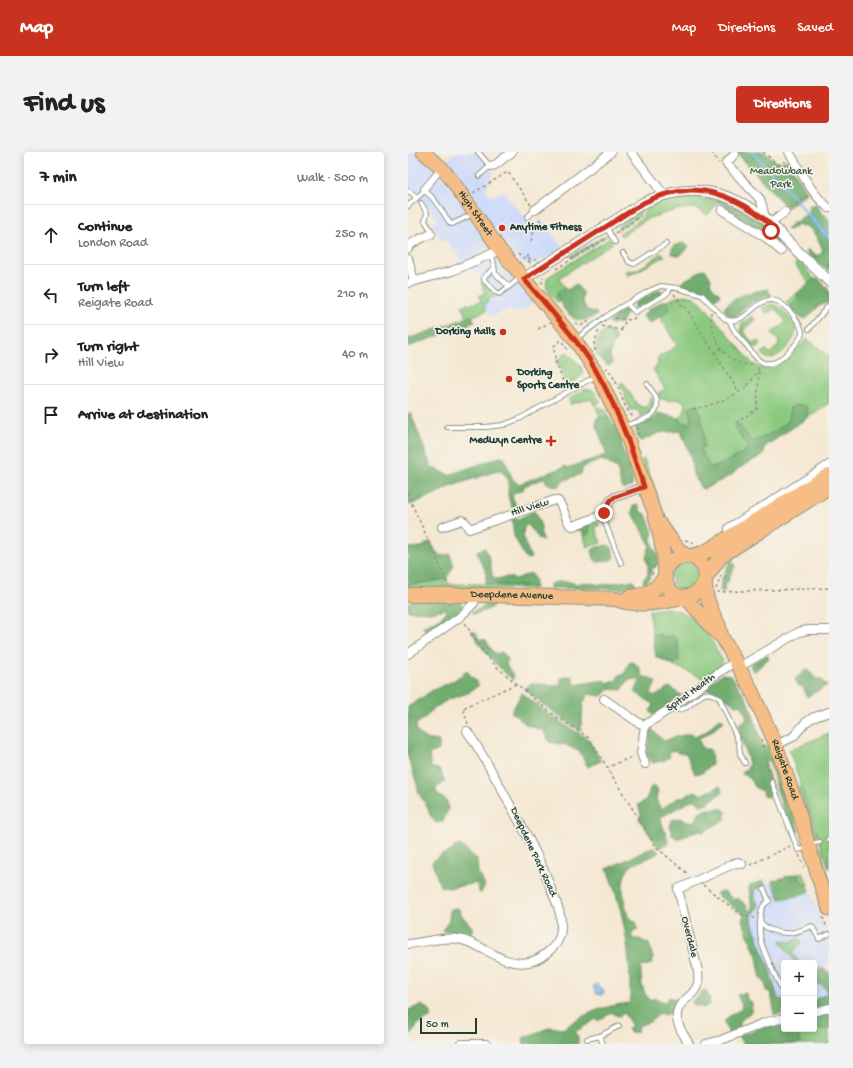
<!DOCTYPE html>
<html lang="en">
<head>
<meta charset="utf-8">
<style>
  body { margin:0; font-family:"Gochi Hand",sans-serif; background:#f2f2f2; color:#222 }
  .controls { position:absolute; right:12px; bottom:12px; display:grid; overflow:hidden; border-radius:4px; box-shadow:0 2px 10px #0003 }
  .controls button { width:36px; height:36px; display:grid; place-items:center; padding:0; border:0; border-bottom:1px solid #e0e0e0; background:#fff; color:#222; font:20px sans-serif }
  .scale { position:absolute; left:12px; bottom:10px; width:57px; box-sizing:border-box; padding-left:4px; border:2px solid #1f3d34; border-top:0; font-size:11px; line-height:14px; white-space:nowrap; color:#1f3d34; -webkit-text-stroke:3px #f7f3e8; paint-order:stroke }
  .stop { position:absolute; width:12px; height:12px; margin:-9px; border:3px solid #c8321e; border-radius:50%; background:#fff }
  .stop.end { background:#c8321e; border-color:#fff; box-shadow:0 1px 4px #0008 }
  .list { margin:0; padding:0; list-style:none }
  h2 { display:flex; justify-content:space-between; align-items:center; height:52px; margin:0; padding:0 16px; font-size:17px }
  h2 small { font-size:13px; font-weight:400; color:#767676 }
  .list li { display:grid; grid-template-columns:26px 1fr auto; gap:12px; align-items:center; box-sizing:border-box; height:60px; padding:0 16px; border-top:1px solid #e0e0e0 }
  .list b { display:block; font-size:15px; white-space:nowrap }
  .list p { margin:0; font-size:13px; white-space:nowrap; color:#767676 }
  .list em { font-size:13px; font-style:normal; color:#767676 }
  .icon { flex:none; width:22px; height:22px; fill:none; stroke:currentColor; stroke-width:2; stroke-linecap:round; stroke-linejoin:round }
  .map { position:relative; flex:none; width:421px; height:892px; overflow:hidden; border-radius:4px }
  header { display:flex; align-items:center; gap:24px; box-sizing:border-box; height:56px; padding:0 20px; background:#c8321e; color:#fff }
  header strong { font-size:19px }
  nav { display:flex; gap:22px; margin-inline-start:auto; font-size:14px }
  .intro { display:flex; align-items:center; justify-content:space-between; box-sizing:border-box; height:96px; padding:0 24px }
  h1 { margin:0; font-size:28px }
  .button { padding:10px 18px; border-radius:4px; background:#c8321e; color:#fff; font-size:14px; font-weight:700 }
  main { display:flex; gap:24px; padding:0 24px }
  aside { flex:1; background:#fff; border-radius:4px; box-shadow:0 2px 10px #0003 }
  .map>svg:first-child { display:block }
</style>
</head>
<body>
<header>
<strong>Map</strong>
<nav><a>Map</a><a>Directions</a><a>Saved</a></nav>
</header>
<div class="intro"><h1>Find us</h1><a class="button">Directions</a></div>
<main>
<aside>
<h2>7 min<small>Walk · 500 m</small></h2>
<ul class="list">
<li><svg class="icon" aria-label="ahead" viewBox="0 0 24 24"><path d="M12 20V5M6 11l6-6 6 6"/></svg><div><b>Continue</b><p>London Road</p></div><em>250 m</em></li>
<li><svg class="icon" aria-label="left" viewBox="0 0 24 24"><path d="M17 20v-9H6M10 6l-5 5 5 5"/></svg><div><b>Turn left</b><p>Reigate Road</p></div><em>210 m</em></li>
<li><svg class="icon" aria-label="right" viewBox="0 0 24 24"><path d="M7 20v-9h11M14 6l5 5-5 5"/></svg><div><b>Turn right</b><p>Hill View</p></div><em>40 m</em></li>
<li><svg class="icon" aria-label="arrive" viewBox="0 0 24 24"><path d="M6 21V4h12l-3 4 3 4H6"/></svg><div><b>Arrive at destination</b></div></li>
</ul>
</aside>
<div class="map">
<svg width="421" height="892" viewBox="0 0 421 892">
  <rect width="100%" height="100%" fill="#f7f3e8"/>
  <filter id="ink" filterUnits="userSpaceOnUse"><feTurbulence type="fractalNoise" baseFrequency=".025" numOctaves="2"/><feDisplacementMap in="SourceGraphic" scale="8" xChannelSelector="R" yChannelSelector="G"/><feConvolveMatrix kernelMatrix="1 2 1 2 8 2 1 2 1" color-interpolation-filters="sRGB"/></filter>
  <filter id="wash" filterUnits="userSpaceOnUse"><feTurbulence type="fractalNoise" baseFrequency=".012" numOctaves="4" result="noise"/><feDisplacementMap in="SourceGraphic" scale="16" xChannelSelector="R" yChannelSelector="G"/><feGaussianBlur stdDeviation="0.9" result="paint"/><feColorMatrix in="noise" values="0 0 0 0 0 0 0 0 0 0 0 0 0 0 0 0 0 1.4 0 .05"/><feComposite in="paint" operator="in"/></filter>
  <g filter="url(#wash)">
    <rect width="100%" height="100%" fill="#f5e8d3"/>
    <path fill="#cedafa" d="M 0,0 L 6,0 L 31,21 L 59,59 L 78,90 L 80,94 L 79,97 L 53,112 L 49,100 L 45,95 L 43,95 L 38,88 L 34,89 L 23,73 L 29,68 L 15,47 L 11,47 L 10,41 L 0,34 Z
      M 47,0 L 68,0 L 86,22 L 78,29 L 81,34 L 77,36 L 83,45 L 95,38 L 123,74 L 133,68 L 155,96 L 138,106 L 125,111 L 120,112 L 112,109 L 103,101 L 69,52 L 36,10 Z
      M 74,109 L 83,109 L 91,111 L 96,114 L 127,149 L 118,156 L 105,161 L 103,157 L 82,164 L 80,159 L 78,159 L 76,152 L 80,147 L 87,143 L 78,133 L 79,132 L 63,115 Z
      M 364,729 L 372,747 L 388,744 L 402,739 L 421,785 L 421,813 L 408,819 L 410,833 L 412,832 L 418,837 L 419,842 L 411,847 L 406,848 L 406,811 L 376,811 L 376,848 L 370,848 L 343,767 L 345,761 L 351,754 L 347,746 L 346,738 L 357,734 L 356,731 Z"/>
    <path fill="#8cc97f" stroke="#56835a" d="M 273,45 L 311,48 L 300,63 L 287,56 L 272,57 L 241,66 L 213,84 L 211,82 L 234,66 L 238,56 L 251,51 Z
      M 235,55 L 231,64 L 209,79 L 211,74 Z
      M 198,83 L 199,84 L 164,106 L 163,104 Z
      M 201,87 L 205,91 L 151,126 L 157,136 L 150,139 L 149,145 L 152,149 L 149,150 C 142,141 135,137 140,125 Z
      M 253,101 L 257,104 L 220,124 L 217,119 C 221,117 222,120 227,118 C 236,115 245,107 253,101 Z
      M 387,104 L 406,127 L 401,131 L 387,113 L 389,110 L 384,106 Z
      M 77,130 L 79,132 L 78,133 L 88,144 L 80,147 L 80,150 L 76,152 L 78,159 L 59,166 L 54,154 L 59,151 L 60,153 L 73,149 L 71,144 L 77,141 L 73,131 Z
      M 389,141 L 391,148 L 383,153 L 383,157 L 378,150 Z
      M 277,143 L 286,145 L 293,150 L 344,211 C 366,228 384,202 399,187 L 421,204 L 421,251 L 356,295 L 356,302 L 328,318 L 325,322 L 296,337 L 293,336 L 285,322 L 283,305 L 273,279 L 271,266 L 275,263 L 278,254 L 275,249 L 265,247 L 261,249 L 251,246 L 249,242 L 257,237 L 245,217 L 249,215 L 250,208 L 249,206 L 269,194 L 252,165 L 260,159 L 261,152 L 258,150 L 266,146 Z
      M 362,152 C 369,152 373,156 377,161 C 382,167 388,172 388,179 C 387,190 369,209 358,206 L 354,201 L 358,197 L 361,201 L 364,201 L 366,197 L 370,195 L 371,192 L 370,191 L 371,189 L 363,182 L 378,170 L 367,156 L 359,162 L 354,156 Z
      M 344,164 L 347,168 L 336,177 L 336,180 L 345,191 L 348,189 L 351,189 L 353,192 L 348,196 C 340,195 333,186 332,179 L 334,172 Z
      M 159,200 L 173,214 L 175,221 C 172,227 163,232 157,232 L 153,217 L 148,209 Z
      M 215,230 L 230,254 L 232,253 L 233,255 L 237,255 L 241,253 L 242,247 L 244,246 C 248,257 242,261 233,265 L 230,258 L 222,258 L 216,244 L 218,243 L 212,234 L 213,231 Z
      M 177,237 L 186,239 L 192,249 L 191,251 L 187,254 L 183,247 L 162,252 L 162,246 Z
      M 191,255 L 197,257 L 201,266 L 197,265 L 189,268 L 188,267 L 192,264 L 188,256 Z
      M 236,307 L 257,366 L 256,367 L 233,308 Z
      M 187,369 L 192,373 L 187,375 L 193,391 L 179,395 L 176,385 L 181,381 L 177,373 Z
      M 282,410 C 292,419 293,423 287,435 L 274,439 L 266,435 L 262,421 L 267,412 Z
      M 38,427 L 41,432 L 78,432 L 127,435 L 126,437 L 74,436 L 0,438 L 0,433 Z
      M 258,456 C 294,462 298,481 315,509 L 312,514 L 294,526 L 248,505 L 241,458 Z
      M 421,581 L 421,717 L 381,598 Z
      M 392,635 L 394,641 L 408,685 L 403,680 L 390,639 Z
      M 411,695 L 421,727 L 421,741 L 409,700 Z
      M 395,720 L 400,733 L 396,732 L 389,722 Z
      M 390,787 L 392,787 L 394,791 L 384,800 L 391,811 L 388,811 L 373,790 L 374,788 L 382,790 Z
      M 421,860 L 421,892 L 335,892 L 376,877 L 406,877 Z"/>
    <path fill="#71ad6e" stroke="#487551" d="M 328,0 L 356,0 L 370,11 L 379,8 L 399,39 L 398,42 L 379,56 Z
      M 311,48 L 341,61 L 357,71 L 362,76 L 364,82 L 371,89 L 368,91 L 316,55 L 317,52 L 310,50 Z
      M 408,52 L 414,62 L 418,64 L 421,69 L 421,84 L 401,60 L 403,58 L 400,54 Z
      M 397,63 L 421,89 L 421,119 L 407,110 L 397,99 L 399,97 L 406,103 L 412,103 L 415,98 C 410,88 407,80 398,73 L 394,74 L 390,72 L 381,78 L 378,77 L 387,69 L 388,70 Z
      M 275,91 L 281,95 L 271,104 L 263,101 L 265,94 Z
      M 297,117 L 303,127 L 302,131 L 305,136 L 311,141 L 312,144 L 306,147 L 296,139 L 275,135 L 273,133 L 273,131 C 277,127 281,126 285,124 C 290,121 291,118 297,117 Z
      M 406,127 L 411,127 L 421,139 L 421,150 L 411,154 L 398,167 L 394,167 L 383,158 L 383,154 L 391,148 L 389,141 Z
      M 168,132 L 175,141 L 174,149 L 179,158 L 183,159 L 185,161 L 187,160 L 189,163 C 172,172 168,170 155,156 L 155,154 L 149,145 L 150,139 L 157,136 L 159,138 Z
      M 361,137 L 360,139 L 365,144 L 358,144 L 338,154 L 327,165 C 323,165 316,160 316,156 C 326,143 346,139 361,137 Z
      M 251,138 L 253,138 L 255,141 L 253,144 L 228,158 L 226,156 L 225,152 Z
      M 256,148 L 261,152 L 260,159 L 241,172 L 235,164 L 240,158 Z
      M 216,158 L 221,159 L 217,163 L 218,164 L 213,171 L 207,171 L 205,173 L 201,171 L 208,163 Z
      M 64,164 L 67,170 L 0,195 L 0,187 Z
      M 199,178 L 203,180 L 209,187 L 204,194 L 202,205 L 205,211 L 200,214 C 197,211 193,208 190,205 C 184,195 189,182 199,178 Z
      M 290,253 C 294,267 296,279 296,294 L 292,297 L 302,315 L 307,315 L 335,301 L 339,295 L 327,274 L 331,272 L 343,289 C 351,290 376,275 380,269 C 382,265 382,260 382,256 L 387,253 L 398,254 L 401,264 L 356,295 L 356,302 L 328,318 L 325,322 L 296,337 L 293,336 L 285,322 L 283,305 L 273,279 L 251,281 L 233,289 L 230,287 L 227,276 L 229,274 L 243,268 L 250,261 L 271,266 L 272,269 L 281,272 L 283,267 L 281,256 L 284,254 Z
      M 3,261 L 23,315 L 41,323 L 92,305 L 96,306 L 105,328 L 111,332 L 158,314 L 159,316 L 198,303 L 198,300 L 188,272 L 189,268 L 197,265 L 201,266 L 204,271 L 209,274 L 214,286 L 214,296 L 225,327 L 224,334 L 216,337 L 213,333 L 209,316 L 194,308 L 175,315 L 173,322 L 157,328 L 149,335 L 139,331 L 135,327 L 116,334 L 115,338 L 106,341 L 104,344 L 110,358 L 106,359 C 103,354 100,347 100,341 C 100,327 104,330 92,318 L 47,333 L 2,353 L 0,352 L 0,262 Z
      M 230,352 L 233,360 L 238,362 L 245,380 L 243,387 L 247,398 L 250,402 L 250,413 L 244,416 L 242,426 L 236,432 L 235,428 L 240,422 L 240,413 L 238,406 L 242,393 C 236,382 232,371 224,361 L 225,354 Z
      M 126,359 L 128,361 L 134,377 L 132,378 L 135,388 L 132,388 L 120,373 L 117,373 C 112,386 119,394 123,406 L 118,407 L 106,384 L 104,368 L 108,366 L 110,367 Z
      M 177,373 L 181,373 L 181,381 L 176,385 L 173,378 L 168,379 L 170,376 Z
      M 22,389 L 27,398 L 33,404 L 42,402 L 46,414 L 38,427 L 0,433 L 0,396 L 14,395 Z
      M 200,393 L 204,396 L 206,406 C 201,410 195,408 190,411 L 186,407 L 184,398 L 189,395 Z
      M 77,396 L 82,408 L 84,423 L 87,427 L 100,425 L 108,427 L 123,421 L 127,428 L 127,435 L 78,432 L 78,420 L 71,406 L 69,399 Z
      M 323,408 L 327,412 C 326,419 321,422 320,430 L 316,434 L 317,439 L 312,439 C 313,427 317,418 323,408 Z
      M 220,429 L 226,429 L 229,435 L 214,437 L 142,436 L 142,432 C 150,429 161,428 167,432 L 178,430 L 193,433 Z
      M 50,448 L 54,452 L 55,457 L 23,481 L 18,482 L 15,474 C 25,471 33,467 39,459 L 37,457 L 23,460 L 0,459 L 0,452 L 4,449 Z
      M 79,453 L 86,453 L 82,457 L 67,462 L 64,460 Z
      M 63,479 L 68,480 L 71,487 L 78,488 L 84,499 L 89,502 L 94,500 L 100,507 L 98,513 L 105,523 L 105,528 C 87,512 76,500 63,479 Z
      M 251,482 L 256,486 L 260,484 L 266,484 L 270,490 L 271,508 L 266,512 L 248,505 L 245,484 Z
      M 359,503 L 361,506 L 346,520 L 342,514 L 343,512 Z
      M 224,510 C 231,513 233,517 234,524 L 242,526 L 248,530 L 243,542 L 248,544 L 253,540 L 255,541 L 256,538 L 262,535 L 273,543 L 251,560 L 245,563 L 242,559 L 246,553 L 227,540 L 232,529 L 228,527 L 220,528 L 214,538 L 202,537 L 193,544 L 180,542 L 175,552 L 173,579 L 137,554 L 117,537 L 124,531 L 146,534 L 153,533 L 153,526 L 164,524 L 167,533 L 196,528 L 201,531 L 208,529 L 211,523 L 216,522 L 221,511 Z
      M 399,517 L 408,527 L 413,527 L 419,533 L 399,545 L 395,535 L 389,533 L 387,527 Z
      M 59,519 L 71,533 L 60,541 L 39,548 L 24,558 L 16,567 L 8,572 L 9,580 L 18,587 L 31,589 L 31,598 L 21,602 L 23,615 L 32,618 L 37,630 L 28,636 L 29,642 L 39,649 L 40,658 L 35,669 L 28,671 L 22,663 L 19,654 L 11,642 L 9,632 L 0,605 L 0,555 L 25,538 L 45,529 Z
      M 314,522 L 323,523 L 338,546 L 345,563 L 354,593 L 361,594 L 373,625 L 391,679 L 388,681 L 384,681 L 373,652 L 361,608 L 357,610 L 365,640 L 365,643 L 360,645 L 355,644 L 354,639 L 348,636 L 340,624 L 334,622 L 334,619 L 339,617 L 341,611 L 330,576 L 332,571 L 337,569 L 339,565 L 333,552 L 327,553 L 307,539 L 297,537 L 276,553 L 274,554 L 273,553 Z
      M 114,541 L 146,566 L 180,587 L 193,609 L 180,615 L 172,600 L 158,593 L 142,590 L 135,578 L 119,573 L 103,560 Z
      M 312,566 L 316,569 L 303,580 L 290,587 L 295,597 L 301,597 L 303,599 L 304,612 L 294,621 L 287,622 L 278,601 L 269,601 L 268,598 L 261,600 L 262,605 L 257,608 L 245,611 C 236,603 237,597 242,587 L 239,580 L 243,576 L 256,589 L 266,585 L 282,582 L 287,585 L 297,580 Z
      M 246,634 L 250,638 L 248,648 L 254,657 L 269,646 L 274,646 L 287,639 L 294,643 L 312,634 L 314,640 L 300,651 L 292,653 L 286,647 L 253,665 C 253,674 260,682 260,691 L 251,696 L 231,667 L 233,662 L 230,653 C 238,649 240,645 242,636 Z
      M 299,657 L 315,657 L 319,661 L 316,663 L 318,667 L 295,680 L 291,678 L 270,687 L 264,683 L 262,675 L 264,668 L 272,666 L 282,671 L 289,667 L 291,661 Z
      M 52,693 L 69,707 L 70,720 L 77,734 L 72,742 L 68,731 L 41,736 L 32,734 L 24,710 L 31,704 L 46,698 L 45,696 Z
      M 245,695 L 251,700 C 244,706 236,707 228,711 C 208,721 216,747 220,765 L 228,770 L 230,778 L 223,781 L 225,787 L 231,787 L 241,792 L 245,806 L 243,812 L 233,815 C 233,828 233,837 241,848 L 248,846 L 256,851 L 261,845 L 269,848 L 262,861 L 257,863 L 252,861 L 242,870 L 232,873 L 229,880 L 222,881 L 219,877 L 224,874 L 216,861 L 211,864 L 207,863 L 205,860 L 190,869 L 188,867 L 167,880 L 170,885 L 170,892 L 116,892 L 115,886 L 143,875 L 155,877 C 174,862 198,853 222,851 C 223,802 217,763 199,717 Z
      M 389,722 L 396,732 L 400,733 L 402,739 L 388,744 L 372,747 L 364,729 C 373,727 380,723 389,722 Z
      M 355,729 L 357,733 L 346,738 L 347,746 L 351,754 L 345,761 L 343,767 L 361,816 L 370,847 L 376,848 L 376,857 L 373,862 L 366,863 L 366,859 L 363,840 L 358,839 L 357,831 L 353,827 L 349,805 L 334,768 L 336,762 L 332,760 L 308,742 L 310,740 L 317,740 L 325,747 L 330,746 L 339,754 L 340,759 L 344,757 L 341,737 L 342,733 Z
      M 50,756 L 55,765 L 65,776 L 62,783 L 50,780 L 35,779 L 37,774 L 41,769 L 42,757 Z
      M 414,816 L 419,820 L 421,820 L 421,853 L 406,856 L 406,848 L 419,842 L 418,837 L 412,832 L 410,833 L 407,819 Z
      M 295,838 L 298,838 L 302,848 L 301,848 L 302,852 L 295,856 L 291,854 L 287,854 L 284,849 L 291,844 Z
      M 338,841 L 339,848 L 343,850 L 344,859 L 331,870 L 332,875 L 321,882 L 316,870 L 320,865 L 333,857 L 334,853 L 329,843 Z
      M 13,853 L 20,857 L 24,865 L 11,871 L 4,881 L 0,883 L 0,858 Z
      M 421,860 L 421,877 L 405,877 L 406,877 L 406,863 Z
      M 376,870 L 376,877 L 401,877 L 390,883 L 392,890 L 391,892 L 335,892 L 330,884 L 355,875 Z"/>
    <path fill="#7cbbf0" stroke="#4e7c92" d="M 401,60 L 421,84 L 421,89 L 397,63 Z
      M 190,832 L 191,836 L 195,837 L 196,841 L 193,843 L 188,842 L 185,834 Z"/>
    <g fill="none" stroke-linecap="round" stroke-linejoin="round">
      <path stroke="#7cbbf0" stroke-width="2.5" d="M 344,0 L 375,33 L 401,64"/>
    </g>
  </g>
  <g filter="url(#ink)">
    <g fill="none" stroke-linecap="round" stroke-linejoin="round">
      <g stroke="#8a9284" stroke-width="6">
        <path id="service" d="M 70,0 L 82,14 L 71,24
          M 0,39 L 5,42 L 8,47
          M 13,51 L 19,61 L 17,69 L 23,78 L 23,82
          M 0,54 L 16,39 C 25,42 36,63 42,71 L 44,72 L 65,62
          M 119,65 L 127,58
          M 198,75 L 207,90
          M 215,101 L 221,110 L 226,112 L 258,92
          M 82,103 L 86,112 L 87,121 L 99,133 L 102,134 L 113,125
          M 86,116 L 76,125 L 76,128 L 87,139 L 91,142 L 102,134
          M 219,152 L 227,160 L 257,143 L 261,139 L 261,135
          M 401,177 L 421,153
          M 168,187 L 196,166 L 211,156 L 243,138 L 253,134 L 269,136 L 294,143 L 317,167 C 339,176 348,142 368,149 C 377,152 394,171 394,181 C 393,189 375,206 368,210 C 364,211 360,212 356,211 C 349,209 343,200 339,194 C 333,187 324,179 322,169
          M 216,274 C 229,269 255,266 248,246 C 246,241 242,236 239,232
          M 39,275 L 78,275 L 95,273 L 111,267 L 188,224
          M 194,363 L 213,411
          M 266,554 L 270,558 C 287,557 293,530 312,547 L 331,591 L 332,602 L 337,611
          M 364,630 L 390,698 L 399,696
          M 420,687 L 421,687
          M 403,692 L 412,690
          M 356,737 L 361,749 C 352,754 353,761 352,771 C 351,790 355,795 362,812 C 366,822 370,831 376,840
          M 353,770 C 356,775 360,777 366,779 C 380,784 391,779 404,774 L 411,787 L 421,782
          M 192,884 L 195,892
          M 179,887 L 192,884 L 211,874"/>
      </g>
      <g stroke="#8a9284" stroke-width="8">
        <path id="pedestrian" d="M 16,39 L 16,37 L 34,16"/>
      </g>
      <g stroke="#8a9284" stroke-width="10">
        <path id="minor" d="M 223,0 L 253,39 L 255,43
          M 381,0 C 393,19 403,42 421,56
          M 327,2 L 318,11 L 352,47 L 354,53 L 357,66
          M 82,14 L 87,13 L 104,0
          M 127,58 L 203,0
          M 314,58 L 357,85 L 366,76
          M 362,72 L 377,60
          M 357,85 L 373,99
          M 0,96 C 4,89 15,86 23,82
          M 0,107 L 6,129
          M 0,131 L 44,119 L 92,98
          M 34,375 L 54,368 L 57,370 L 61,377 L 147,348 L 150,349 C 156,356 157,366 162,373 L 165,374 L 194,363 L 202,349 L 207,345 L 236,335
          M 321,385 L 321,376 L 421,313
          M 0,502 L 53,464 L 66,451 L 69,442
          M 331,515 L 391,480 L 400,478 L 421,478
          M 196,547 L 231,571 L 237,573
          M 368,593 L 385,585 L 397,571 L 404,566 L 421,560
          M 237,612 L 233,601 L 237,573 C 269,554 297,529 328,509
          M 0,792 C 17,791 33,784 51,787 C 76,792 94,815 121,810 C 132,808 147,796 151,786 C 153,782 153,775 153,771 C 153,761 149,751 145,742 C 134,710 117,679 100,649 C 87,625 75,602 59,579
          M 406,860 L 421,856
          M 53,892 L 78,892
          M 281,892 C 277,884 270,876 269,867 C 267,847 287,847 290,831 C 291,827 290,823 290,819 L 270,737 L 325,712 L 330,710 L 334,712
          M 298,892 L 313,888 L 356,871 L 376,866"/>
      </g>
      <g stroke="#8a9284" stroke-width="12">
        <path id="tertiary" d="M 115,127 L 235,51 C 278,31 314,36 353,63 C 362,69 369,79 377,87 C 391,101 406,115 421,129"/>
      </g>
      <g stroke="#8a9284" stroke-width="15">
        <g id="primary">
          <path id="s1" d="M 15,0 L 34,16 L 43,27 L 92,98 L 167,188 L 190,223 L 220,287 L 247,363 L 255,399 L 257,419"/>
          <path d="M 252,372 L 269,395 L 279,404"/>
          <path id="s2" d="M 297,431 L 299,445 L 304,459 L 311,473 L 314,485 L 343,537 L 368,593 L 390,656 L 410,725 L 421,757"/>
          <path d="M 278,445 C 283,453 289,458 295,465 C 300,472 304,477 311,483"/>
        </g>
      </g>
      <g stroke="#8a9284" stroke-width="16">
        <g id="trunk">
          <path d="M 284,404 C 288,407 292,410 295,414 C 307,434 276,457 261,437 C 259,434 257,429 257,426 C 256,418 260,411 266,408 C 272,404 278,405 284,404 C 289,403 294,401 299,399 L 421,323"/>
          <path d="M 298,425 L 313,404 L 319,400 L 421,335"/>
          <path id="s3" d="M 0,443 C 69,442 138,444 208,447 C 228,455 254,451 274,446"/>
          <path d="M 221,445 C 237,444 247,439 256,426"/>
        </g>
      </g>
      <path stroke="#8a9284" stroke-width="1.5" stroke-dasharray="3 3" stroke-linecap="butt" d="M 304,0 L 311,11
        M 355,0 L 389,29
        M 370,13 L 377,9
        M 65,41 L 100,20 L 123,53
        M 383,56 L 400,44
        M 207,81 L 233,64
        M 123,89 L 126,78 L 134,72 L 130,65
        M 110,102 L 116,107 L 128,108
        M 120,103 L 120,108 L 123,112
        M 148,117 L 199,86
        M 134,132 L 134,127 L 136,125
        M 416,136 L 421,143
        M 266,142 L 274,154 L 276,153 L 331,240
        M 303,160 C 300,183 320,218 347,212
        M 207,166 L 223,168 L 228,165
        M 167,171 L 174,173 L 182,169
        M 194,174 L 216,179
        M 130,177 L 141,171
        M 213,178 L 218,168
        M 187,199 L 186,191 L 191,178
        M 306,201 L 313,197
        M 197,215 C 213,228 211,252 225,265
        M 155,235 L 154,226 L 147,208 L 146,194 L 153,188 L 160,198
        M 285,257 C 303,254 325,246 339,234 C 344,229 348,222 351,216
        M 328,271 L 349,257 L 351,218
        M 230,275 L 230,283
        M 0,340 L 3,350 L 40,432
        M 277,388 L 288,391
        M 244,423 L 246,413
        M 308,437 L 313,424
        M 309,440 L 421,436
        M 57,471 L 75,500 L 90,516 L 142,560 L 181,586 L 248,695 L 281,723
        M 60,572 L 55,556 L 108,532
        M 353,587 L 362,624
        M 198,616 L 226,604
        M 391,703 L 396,715
        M 342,713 L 382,694
        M 295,733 L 332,762 L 347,766
        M 415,765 L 419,776"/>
      <use href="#service" stroke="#fff" stroke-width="4"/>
      <use href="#pedestrian" stroke="#fff" stroke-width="6"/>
      <use href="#minor" stroke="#fff" stroke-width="8"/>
      <use href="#tertiary" stroke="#fff" stroke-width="10"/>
      <use href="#primary" stroke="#f6be86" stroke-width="13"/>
      <use href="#trunk" stroke="#f6be86" stroke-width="14"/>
    </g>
  </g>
  <g fill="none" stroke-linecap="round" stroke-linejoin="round" filter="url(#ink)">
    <path stroke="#c8321e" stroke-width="5" d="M 196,361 L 202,349 L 207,345 L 236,335 C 222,291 206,247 181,207 C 162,179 138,153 116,127 L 235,51 C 249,44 266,39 283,38 C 311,37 347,56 366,76 L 363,79"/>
  </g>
  <g fill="#c8321e" stroke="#f7f3e8" stroke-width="1.5">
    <circle cx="94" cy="76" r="4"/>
    <circle cx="95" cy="180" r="4"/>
    <circle cx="101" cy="227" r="4"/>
    <path d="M141 283h4v4h4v4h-4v4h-4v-4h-4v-4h4z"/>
  </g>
  <g text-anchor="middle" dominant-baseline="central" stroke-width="3" stroke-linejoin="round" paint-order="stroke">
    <g font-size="11" fill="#355943" stroke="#f7f3e8">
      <text x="373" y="20">Meadowbank<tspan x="373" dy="13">Park</tspan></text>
    </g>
    <g font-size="11" fill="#1f3d34" stroke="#f7f3e8">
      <text stroke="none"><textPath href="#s1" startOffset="81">High Street</textPath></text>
      <text transform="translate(122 356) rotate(-17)">Hill View</text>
      <text stroke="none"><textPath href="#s3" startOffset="104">Deepdene Avenue</textPath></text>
      <text transform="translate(283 541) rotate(-36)">Spital Heath</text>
      <text stroke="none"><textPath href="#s2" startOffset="204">Reigate Road</textPath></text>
      <text transform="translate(125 700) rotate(65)">Deepdene Park Road</text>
      <text transform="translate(281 785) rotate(76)">Overdale</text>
    </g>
    <g font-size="11" font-weight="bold" fill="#1f3d34" stroke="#f7f3e8" text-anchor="start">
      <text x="102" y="76">Anytime Fitness</text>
      <text x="87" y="180" text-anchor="end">Dorking Halls</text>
      <text x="109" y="221">Dorking<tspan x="109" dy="13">Sports Centre</tspan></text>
      <text x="134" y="289" text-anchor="end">Medwyn Centre</text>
    </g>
  </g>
</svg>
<div class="controls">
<button>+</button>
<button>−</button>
</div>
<div class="scale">50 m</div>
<div class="stop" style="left:363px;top:79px"></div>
<div class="stop end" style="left:196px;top:361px"></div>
</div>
</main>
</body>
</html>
